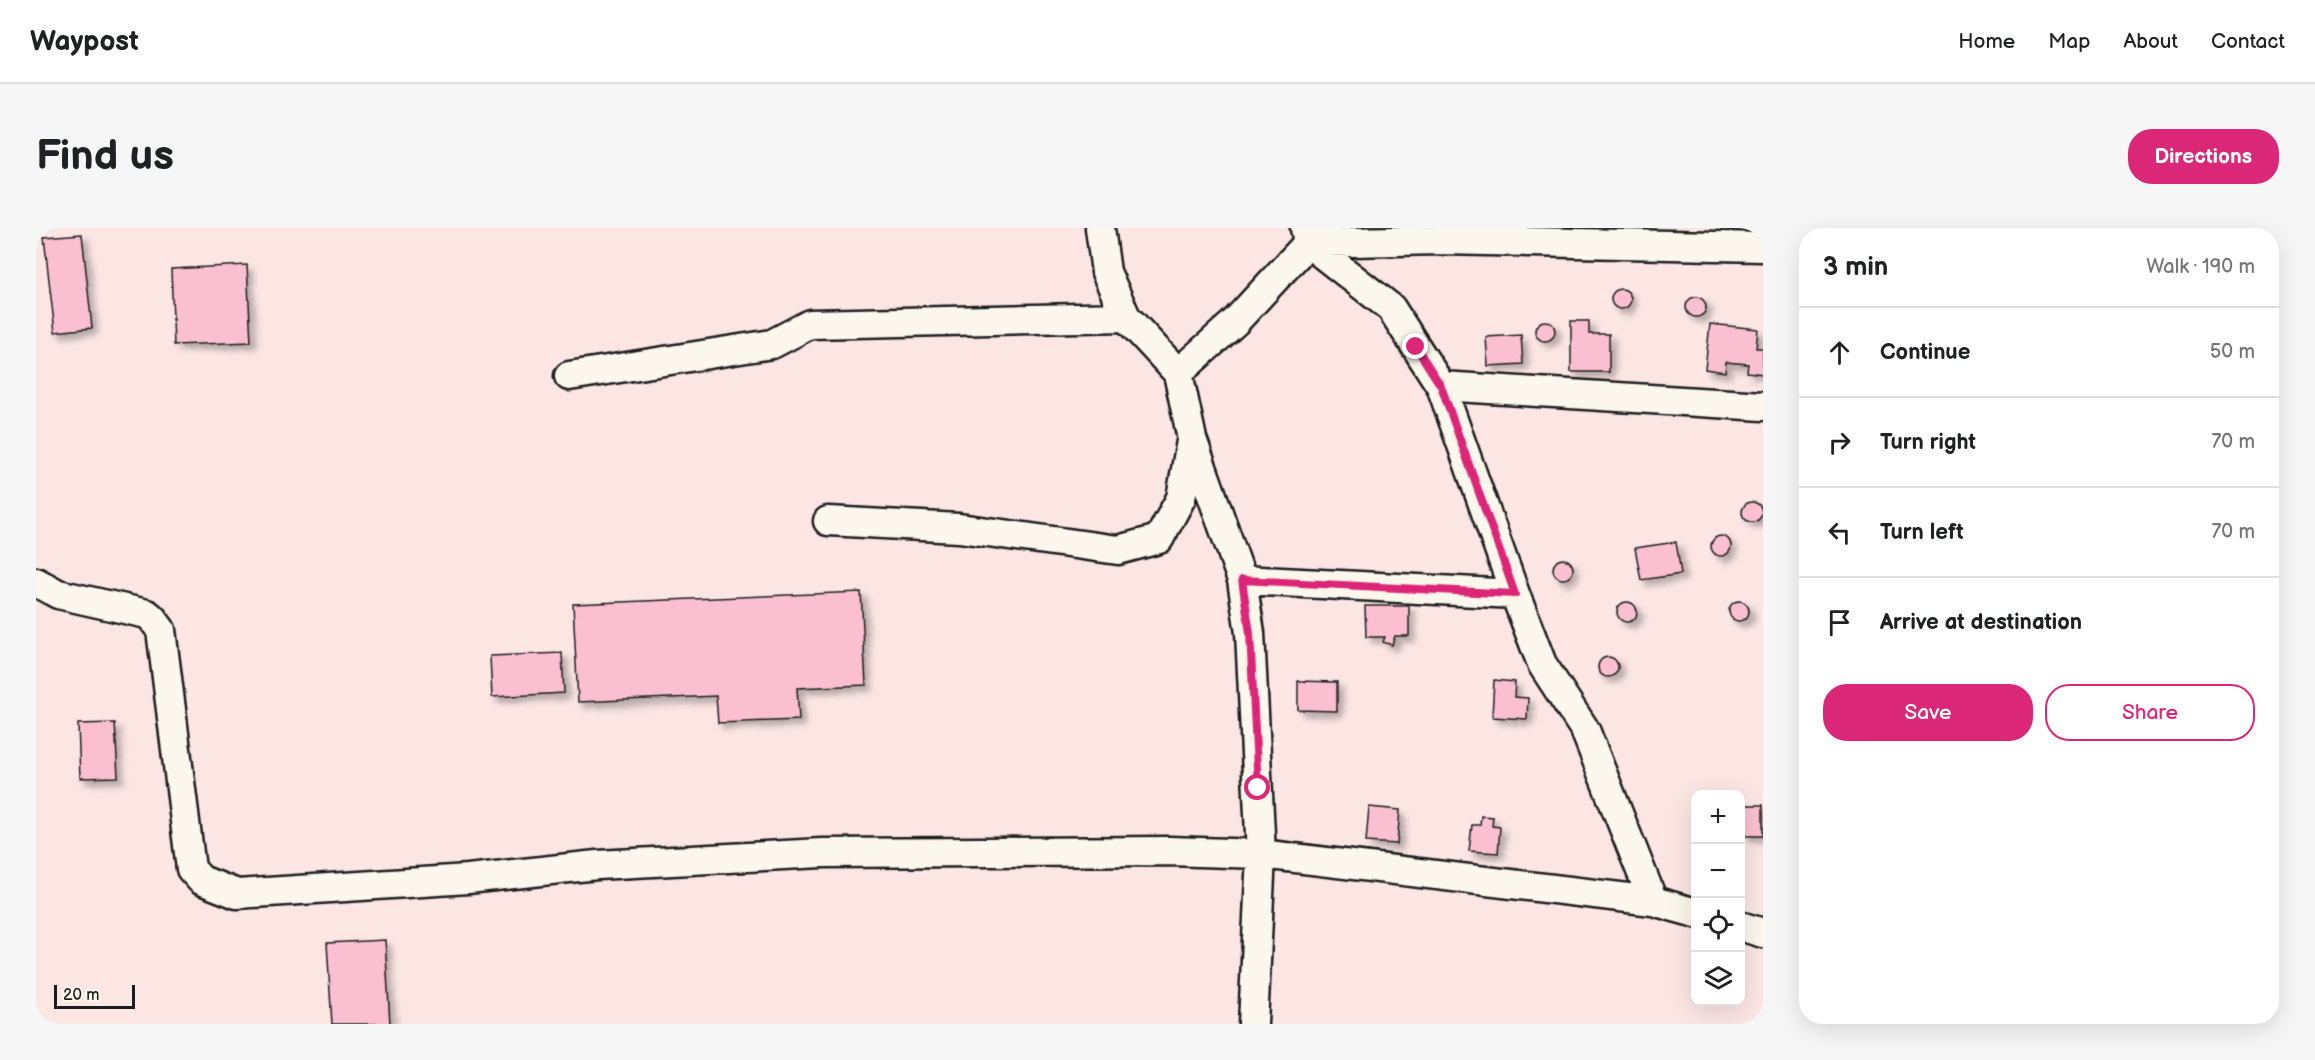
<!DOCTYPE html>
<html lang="en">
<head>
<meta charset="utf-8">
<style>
  body { margin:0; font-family:"Balsamiq Sans",sans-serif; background:#f6f6f6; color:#202124 }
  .controls { position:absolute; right:18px; bottom:18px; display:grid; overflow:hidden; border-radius:12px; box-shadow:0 6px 24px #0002 }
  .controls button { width:54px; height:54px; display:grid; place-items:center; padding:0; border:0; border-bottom:2px solid #e0e0e0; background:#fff; color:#202124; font:30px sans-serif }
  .scale { position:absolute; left:18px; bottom:15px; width:81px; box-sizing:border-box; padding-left:6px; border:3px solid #1c1c1c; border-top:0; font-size:16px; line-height:21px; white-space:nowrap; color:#1c1c1c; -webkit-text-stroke:4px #fbf7ec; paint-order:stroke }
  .stop { position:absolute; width:18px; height:18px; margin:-14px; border:4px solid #db2777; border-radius:50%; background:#fff }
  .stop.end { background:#db2777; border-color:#fff; box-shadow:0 2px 6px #0008 }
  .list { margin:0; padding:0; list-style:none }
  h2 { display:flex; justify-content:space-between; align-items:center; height:78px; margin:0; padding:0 24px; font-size:26px }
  h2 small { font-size:20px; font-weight:400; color:#757577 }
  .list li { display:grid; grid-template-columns:39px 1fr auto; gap:18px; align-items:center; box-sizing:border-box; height:90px; padding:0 24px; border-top:2px solid #e0e0e0 }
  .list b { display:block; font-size:22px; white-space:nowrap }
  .list em { font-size:20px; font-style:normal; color:#757577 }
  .actions { display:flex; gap:12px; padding:18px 24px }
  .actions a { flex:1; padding:14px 0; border:2px solid #db2777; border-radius:24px; text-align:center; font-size:21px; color:#db2777 }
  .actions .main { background:#db2777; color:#fff }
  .icon { flex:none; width:33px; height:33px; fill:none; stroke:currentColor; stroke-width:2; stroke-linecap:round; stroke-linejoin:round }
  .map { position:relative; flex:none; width:1727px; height:796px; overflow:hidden; border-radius:24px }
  header { display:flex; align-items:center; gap:36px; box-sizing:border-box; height:84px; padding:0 30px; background:#fff; border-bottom:2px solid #e0e0e0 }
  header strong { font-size:28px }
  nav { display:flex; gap:33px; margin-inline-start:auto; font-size:21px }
  .intro { display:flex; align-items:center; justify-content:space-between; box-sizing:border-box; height:144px; padding:0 36px }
  h1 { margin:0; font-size:42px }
  .button { padding:15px 27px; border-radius:24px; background:#db2777; color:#fff; font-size:21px; font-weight:700 }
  main { display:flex; gap:36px; padding:0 36px }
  aside { flex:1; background:#fff; border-radius:24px; box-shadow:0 6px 24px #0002 }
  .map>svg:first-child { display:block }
</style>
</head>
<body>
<header>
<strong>Waypost</strong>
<nav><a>Home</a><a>Map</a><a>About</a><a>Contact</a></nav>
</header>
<div class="intro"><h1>Find us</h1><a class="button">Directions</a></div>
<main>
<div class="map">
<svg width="1727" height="796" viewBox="0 0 1727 796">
  <defs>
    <filter id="shadow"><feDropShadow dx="5.5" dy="5.5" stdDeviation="3" flood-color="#0004"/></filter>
  </defs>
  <rect width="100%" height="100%" fill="#fbe6e4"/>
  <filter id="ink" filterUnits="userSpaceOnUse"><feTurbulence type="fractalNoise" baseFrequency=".0167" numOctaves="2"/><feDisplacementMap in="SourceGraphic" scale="12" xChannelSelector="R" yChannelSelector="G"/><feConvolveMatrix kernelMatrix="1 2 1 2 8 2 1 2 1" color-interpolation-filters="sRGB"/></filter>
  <g filter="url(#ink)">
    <path fill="#fac0d1" stroke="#1c1c1c" stroke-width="1.5" filter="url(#shadow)" d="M 46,6 L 56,100 L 19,104 L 8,9 Z
      M 211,37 L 215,114 L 138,117 L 135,41 Z
      M1575 71a10 10 0 1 1 20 0a10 10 0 1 1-20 0Z
      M1650 79a10 10 0 1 1 20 0a10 10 0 1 1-20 0Z
      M1499 103a10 10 0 1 1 20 0a10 10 0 1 1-20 0Z
      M 1535,93 L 1553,93 L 1553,106 L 1573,106 L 1573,144 L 1535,144 Z
      M 1674,96 L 1722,101 L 1720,120 L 1727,120 L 1727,146 L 1711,144 L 1712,136 L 1690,134 L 1689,144 L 1669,141 Z
      M 1485,107 L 1487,136 L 1452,138 L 1450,109 Z
      M1706 284a10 10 0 1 1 20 0a10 10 0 1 1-20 0Z
      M1675 318a10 10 0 1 1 20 0a10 10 0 1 1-20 0Z
      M 1640,314 L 1645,346 L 1605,352 L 1599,320 Z
      M1517 341a10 10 0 1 1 20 0a10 10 0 1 1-20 0Z
      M 825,364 L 830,457 L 761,460 L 763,492 L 682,495 L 680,468 L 542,474 L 537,376 Z
      M1693 383a10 10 0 1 1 20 0a10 10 0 1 1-20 0Z
      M1581 384a10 10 0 1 1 20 0a10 10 0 1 1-20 0Z
      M 1329,378 L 1373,378 L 1373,408 L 1359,408 L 1356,417 L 1347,414 L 1349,409 L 1330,409 Z
      M 526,425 L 528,465 L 456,469 L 454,428 Z
      M1562 439a10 10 0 1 1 20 0a10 10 0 1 1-20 0Z
      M 1458,452 L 1479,454 L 1478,469 L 1492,470 L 1491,491 L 1456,489 Z
      M 1262,453 L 1301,454 L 1301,483 L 1262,482 Z
      M 79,495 L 82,549 L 44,550 L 42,496 Z
      M 1708,577 L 1727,577 L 1727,608 L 1708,608 Z
      M 1333,579 L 1364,582 L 1361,616 L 1330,614 Z
      M 1445,588 L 1457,589 L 1456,598 L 1464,599 L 1462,625 L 1433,623 L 1436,597 L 1444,597 Z
      M 349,712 L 354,796 L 296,796 L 291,715 Z"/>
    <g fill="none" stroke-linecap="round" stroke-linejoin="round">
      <g stroke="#1c1c1c" stroke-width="33">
        <path id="minor" d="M 1064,0 L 1070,44 L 1090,89 L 1142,145 L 1156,211 L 1206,352 L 1214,405 L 1225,626 L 1217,796
          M 1269,0 L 1272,15 L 1355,80 L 1405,158 L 1479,366 L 1506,436 L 1549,502 L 1617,673
          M 1142,145 L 1199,94 L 1272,15 L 1404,12 L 1727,19
          M 533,148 L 736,116 L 774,96 L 1090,89
          M 1405,158 L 1727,178
          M 792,293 L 923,300 L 1082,322 L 1123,311 L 1145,270 L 1155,213
          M 1206,352 L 1479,366
          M 0,354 L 22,366 L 111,386 L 116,390 L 125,402 L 155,641 L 165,652 L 201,666 L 432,651 L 561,637 L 786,625 L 1133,623 L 1225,626 L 1617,673 L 1660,685
          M 1704,698 L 1727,705"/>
      </g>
      <use href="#minor" stroke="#fbf7ec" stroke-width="28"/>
    </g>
  </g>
  <g fill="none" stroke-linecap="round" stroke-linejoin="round" filter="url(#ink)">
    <path stroke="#db2777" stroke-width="8" d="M 1222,560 L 1214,405 L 1206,352 L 1479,366 L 1405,158 L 1380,119"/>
  </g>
</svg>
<div class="controls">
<button>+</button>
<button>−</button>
<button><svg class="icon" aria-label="locate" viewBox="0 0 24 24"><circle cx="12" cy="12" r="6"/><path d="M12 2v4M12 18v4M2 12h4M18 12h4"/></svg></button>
<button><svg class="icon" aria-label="layers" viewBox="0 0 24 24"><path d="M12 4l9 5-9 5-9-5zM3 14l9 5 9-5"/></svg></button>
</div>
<div class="scale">20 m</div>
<div class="stop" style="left:1222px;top:560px"></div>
<div class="stop end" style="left:1380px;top:119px"></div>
</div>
<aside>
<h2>3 min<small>Walk · 190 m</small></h2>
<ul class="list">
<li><svg class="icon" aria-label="ahead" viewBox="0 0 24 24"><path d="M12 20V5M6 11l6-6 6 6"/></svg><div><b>Continue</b></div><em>50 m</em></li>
<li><svg class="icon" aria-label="right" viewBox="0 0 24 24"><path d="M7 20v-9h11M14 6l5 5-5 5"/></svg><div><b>Turn right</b></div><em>70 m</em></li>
<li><svg class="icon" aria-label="left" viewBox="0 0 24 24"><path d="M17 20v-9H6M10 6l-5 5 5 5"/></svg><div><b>Turn left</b></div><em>70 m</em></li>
<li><svg class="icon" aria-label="arrive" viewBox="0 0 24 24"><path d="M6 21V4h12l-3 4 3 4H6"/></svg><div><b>Arrive at destination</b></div></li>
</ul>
<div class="actions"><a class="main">Save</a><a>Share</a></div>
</aside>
</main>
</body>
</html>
